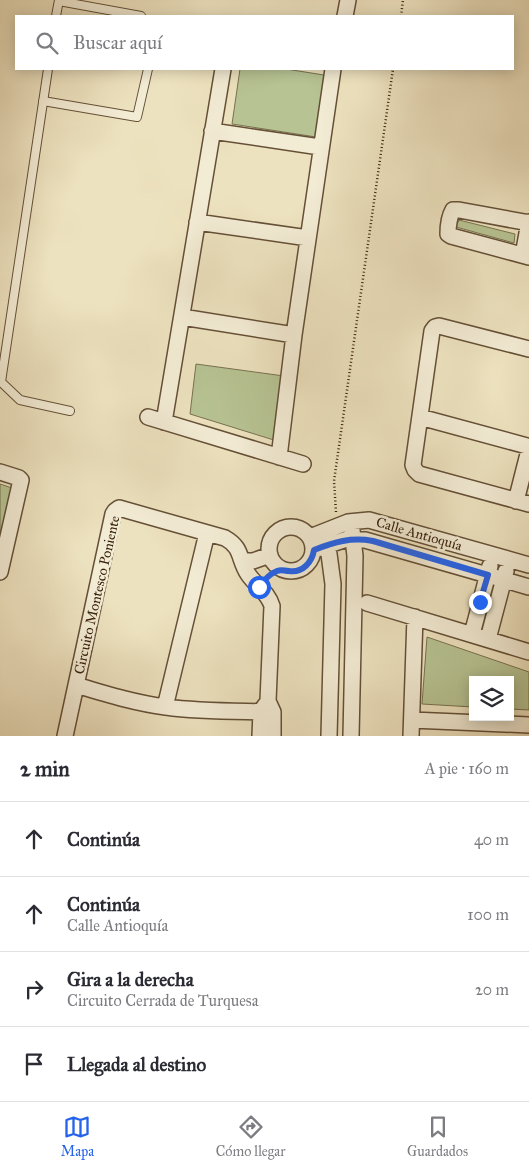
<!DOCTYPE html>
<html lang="es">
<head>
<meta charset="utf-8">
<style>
  body { margin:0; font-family:"IM FELL Great Primer",serif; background:#f2f2f3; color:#2b2b33 }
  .controls { position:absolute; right:15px; bottom:15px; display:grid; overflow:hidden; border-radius:0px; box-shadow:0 2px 12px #0003 }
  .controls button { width:45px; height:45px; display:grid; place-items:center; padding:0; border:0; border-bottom:1px solid #e1e1e2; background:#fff; color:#2b2b33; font:25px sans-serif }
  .stop { position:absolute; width:15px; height:15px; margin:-11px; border:4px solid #2563eb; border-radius:50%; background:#fff }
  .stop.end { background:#2563eb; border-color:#fff; box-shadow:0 1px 5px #0008 }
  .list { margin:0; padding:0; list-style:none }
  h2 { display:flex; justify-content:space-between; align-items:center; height:65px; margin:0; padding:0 20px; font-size:21px }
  h2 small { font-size:16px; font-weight:400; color:#7c7c81 }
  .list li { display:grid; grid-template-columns:32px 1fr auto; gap:15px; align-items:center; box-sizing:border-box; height:75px; padding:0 20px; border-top:1px solid #e1e1e2 }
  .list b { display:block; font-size:19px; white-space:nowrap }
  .list p { margin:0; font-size:16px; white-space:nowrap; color:#7c7c81 }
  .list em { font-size:16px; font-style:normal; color:#7c7c81 }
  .icon { flex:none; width:28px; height:28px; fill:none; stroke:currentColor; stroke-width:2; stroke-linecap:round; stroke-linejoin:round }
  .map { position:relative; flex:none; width:529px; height:736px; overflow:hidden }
  .search { position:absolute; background:#fff; box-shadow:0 2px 12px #0003; left:15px; right:15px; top:15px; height:55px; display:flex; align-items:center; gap:12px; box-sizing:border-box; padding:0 18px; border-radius:0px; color:#7c7c81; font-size:19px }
  .sheet { height:365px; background:#fff }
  nav { display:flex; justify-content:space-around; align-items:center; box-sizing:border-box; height:70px; border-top:1px solid #e1e1e2; background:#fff; font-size:14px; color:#7c7c81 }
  nav a { display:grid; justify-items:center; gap:2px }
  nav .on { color:#2563eb }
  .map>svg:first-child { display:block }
</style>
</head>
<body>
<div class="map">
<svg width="529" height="736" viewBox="0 0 529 736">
  <rect width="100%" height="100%" fill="#ede2bf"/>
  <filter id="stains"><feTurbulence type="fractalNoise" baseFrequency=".004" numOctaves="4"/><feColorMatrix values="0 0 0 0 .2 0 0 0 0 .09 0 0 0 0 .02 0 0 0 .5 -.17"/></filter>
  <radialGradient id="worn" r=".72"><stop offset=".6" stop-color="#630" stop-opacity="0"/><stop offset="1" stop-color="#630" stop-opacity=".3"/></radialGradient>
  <path fill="#b7c393" stroke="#78724e" d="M 240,69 L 286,69 L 324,75 L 316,137 L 232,124 Z
    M 459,220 L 515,234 L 514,243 L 456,227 Z
    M 196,364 L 284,376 L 277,441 L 190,414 Z
    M 0,484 L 15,489 L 0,550 Z
    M 427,637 L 529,672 L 529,710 L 510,709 L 510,680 L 473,680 L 473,707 L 422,704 Z"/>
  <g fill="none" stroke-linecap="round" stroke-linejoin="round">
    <g stroke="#655037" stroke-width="10">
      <path id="service" d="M 59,1 L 141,16
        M 56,16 L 59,0
        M 48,69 L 1,382 L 20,400 L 70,411
        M 43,101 L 137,117 L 148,69"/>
    </g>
    <g stroke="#655037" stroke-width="18">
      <path id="minor" d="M 345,16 L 348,0
        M 212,131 L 320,147
        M 197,222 L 308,238
        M 529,223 L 459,210 L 453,210 C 449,217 448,227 448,234 L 451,236 L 529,257
        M 523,255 L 529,222
        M 182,317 L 294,335
        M 529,349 L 439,326 L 435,327 L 432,331 L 413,465 L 415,470 L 419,474 L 529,504
        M 148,417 L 303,464
        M 420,417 L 527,446 L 529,450 L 516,501
        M 164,422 L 223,69
        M 279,457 L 294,335 L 333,69
        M 0,472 L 19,478 L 21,480 L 0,572
        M269 549a22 22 0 1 1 44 0a22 22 0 1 1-44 0Z
        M 310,537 L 348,522 L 369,520 L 529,565
        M 323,537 L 329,554 L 333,584 L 329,736
        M 314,550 L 347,539 L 365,540 L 529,587
        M 242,561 L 253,561 L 270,555
        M 367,603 L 529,652
        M 472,634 L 490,566
        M 488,639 L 506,571
        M 76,685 C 106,694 135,703 166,707 C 202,712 238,711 273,712
        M 165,707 L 207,533
        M 412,720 L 529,725
        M 65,736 L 113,514 L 115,511 L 119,508 L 225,538 C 243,548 238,559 248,574 C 256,586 268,592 272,606 L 268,701 L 273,712 L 273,736
        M 260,736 L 261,711 L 266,704
        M 351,736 L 355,556 L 352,530
        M 411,736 L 415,617"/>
    </g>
    <path stroke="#38200a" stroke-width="2.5" stroke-dasharray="1 2.5" stroke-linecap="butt" d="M 401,16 L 403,0
      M 336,512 L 334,481 L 393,69"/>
    <use href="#service" stroke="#f3ecd5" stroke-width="8"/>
    <use href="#minor" stroke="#f3ecd5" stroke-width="15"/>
  </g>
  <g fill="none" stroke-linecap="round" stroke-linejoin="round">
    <path stroke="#2563eb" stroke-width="6" d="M 259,587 C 264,580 269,574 277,571 C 282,569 284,571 289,571 C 303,573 312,562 314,550 C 334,542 351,537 373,541 L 488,575 L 480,602"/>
  </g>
  <g text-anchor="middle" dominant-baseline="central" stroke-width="5" stroke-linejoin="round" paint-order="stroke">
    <g font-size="14" fill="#38200a" stroke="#f3ecd5">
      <text transform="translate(419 534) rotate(16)">Calle Antioquía</text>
      <text transform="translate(97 595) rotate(-77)">Circuito Montesco Poniente</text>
    </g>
  </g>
  <rect width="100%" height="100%" filter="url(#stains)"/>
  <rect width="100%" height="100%" fill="url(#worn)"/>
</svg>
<div class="controls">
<button><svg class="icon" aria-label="layers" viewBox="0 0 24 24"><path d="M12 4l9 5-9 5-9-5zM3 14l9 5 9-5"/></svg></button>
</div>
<div class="stop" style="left:259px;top:587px"></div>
<div class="stop end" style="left:480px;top:602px"></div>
<div class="search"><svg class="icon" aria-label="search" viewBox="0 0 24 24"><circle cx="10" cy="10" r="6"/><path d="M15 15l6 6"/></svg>Buscar aquí</div>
</div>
<section class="sheet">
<h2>2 min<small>A pie · 160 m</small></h2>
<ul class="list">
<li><svg class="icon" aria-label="ahead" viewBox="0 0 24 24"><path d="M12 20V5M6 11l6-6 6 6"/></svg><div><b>Continúa</b></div><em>40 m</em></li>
<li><svg class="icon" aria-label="ahead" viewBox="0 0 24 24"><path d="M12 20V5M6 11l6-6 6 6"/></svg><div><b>Continúa</b><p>Calle Antioquía</p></div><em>100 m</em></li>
<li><svg class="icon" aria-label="right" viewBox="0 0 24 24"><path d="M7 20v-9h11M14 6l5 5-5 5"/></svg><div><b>Gira a la derecha</b><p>Circuito Cerrada de Turquesa</p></div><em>20 m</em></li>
<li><svg class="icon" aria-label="arrive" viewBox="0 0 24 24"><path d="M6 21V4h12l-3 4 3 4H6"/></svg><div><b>Llegada al destino</b></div></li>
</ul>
</section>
<nav>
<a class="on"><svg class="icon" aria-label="map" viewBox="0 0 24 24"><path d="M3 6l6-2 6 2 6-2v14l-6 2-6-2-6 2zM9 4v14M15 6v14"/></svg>Mapa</a>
<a><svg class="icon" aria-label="directions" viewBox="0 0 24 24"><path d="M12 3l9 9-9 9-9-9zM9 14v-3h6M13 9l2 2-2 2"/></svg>Cómo llegar</a>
<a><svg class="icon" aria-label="saved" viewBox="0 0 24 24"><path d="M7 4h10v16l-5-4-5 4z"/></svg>Guardados</a>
</nav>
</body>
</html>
